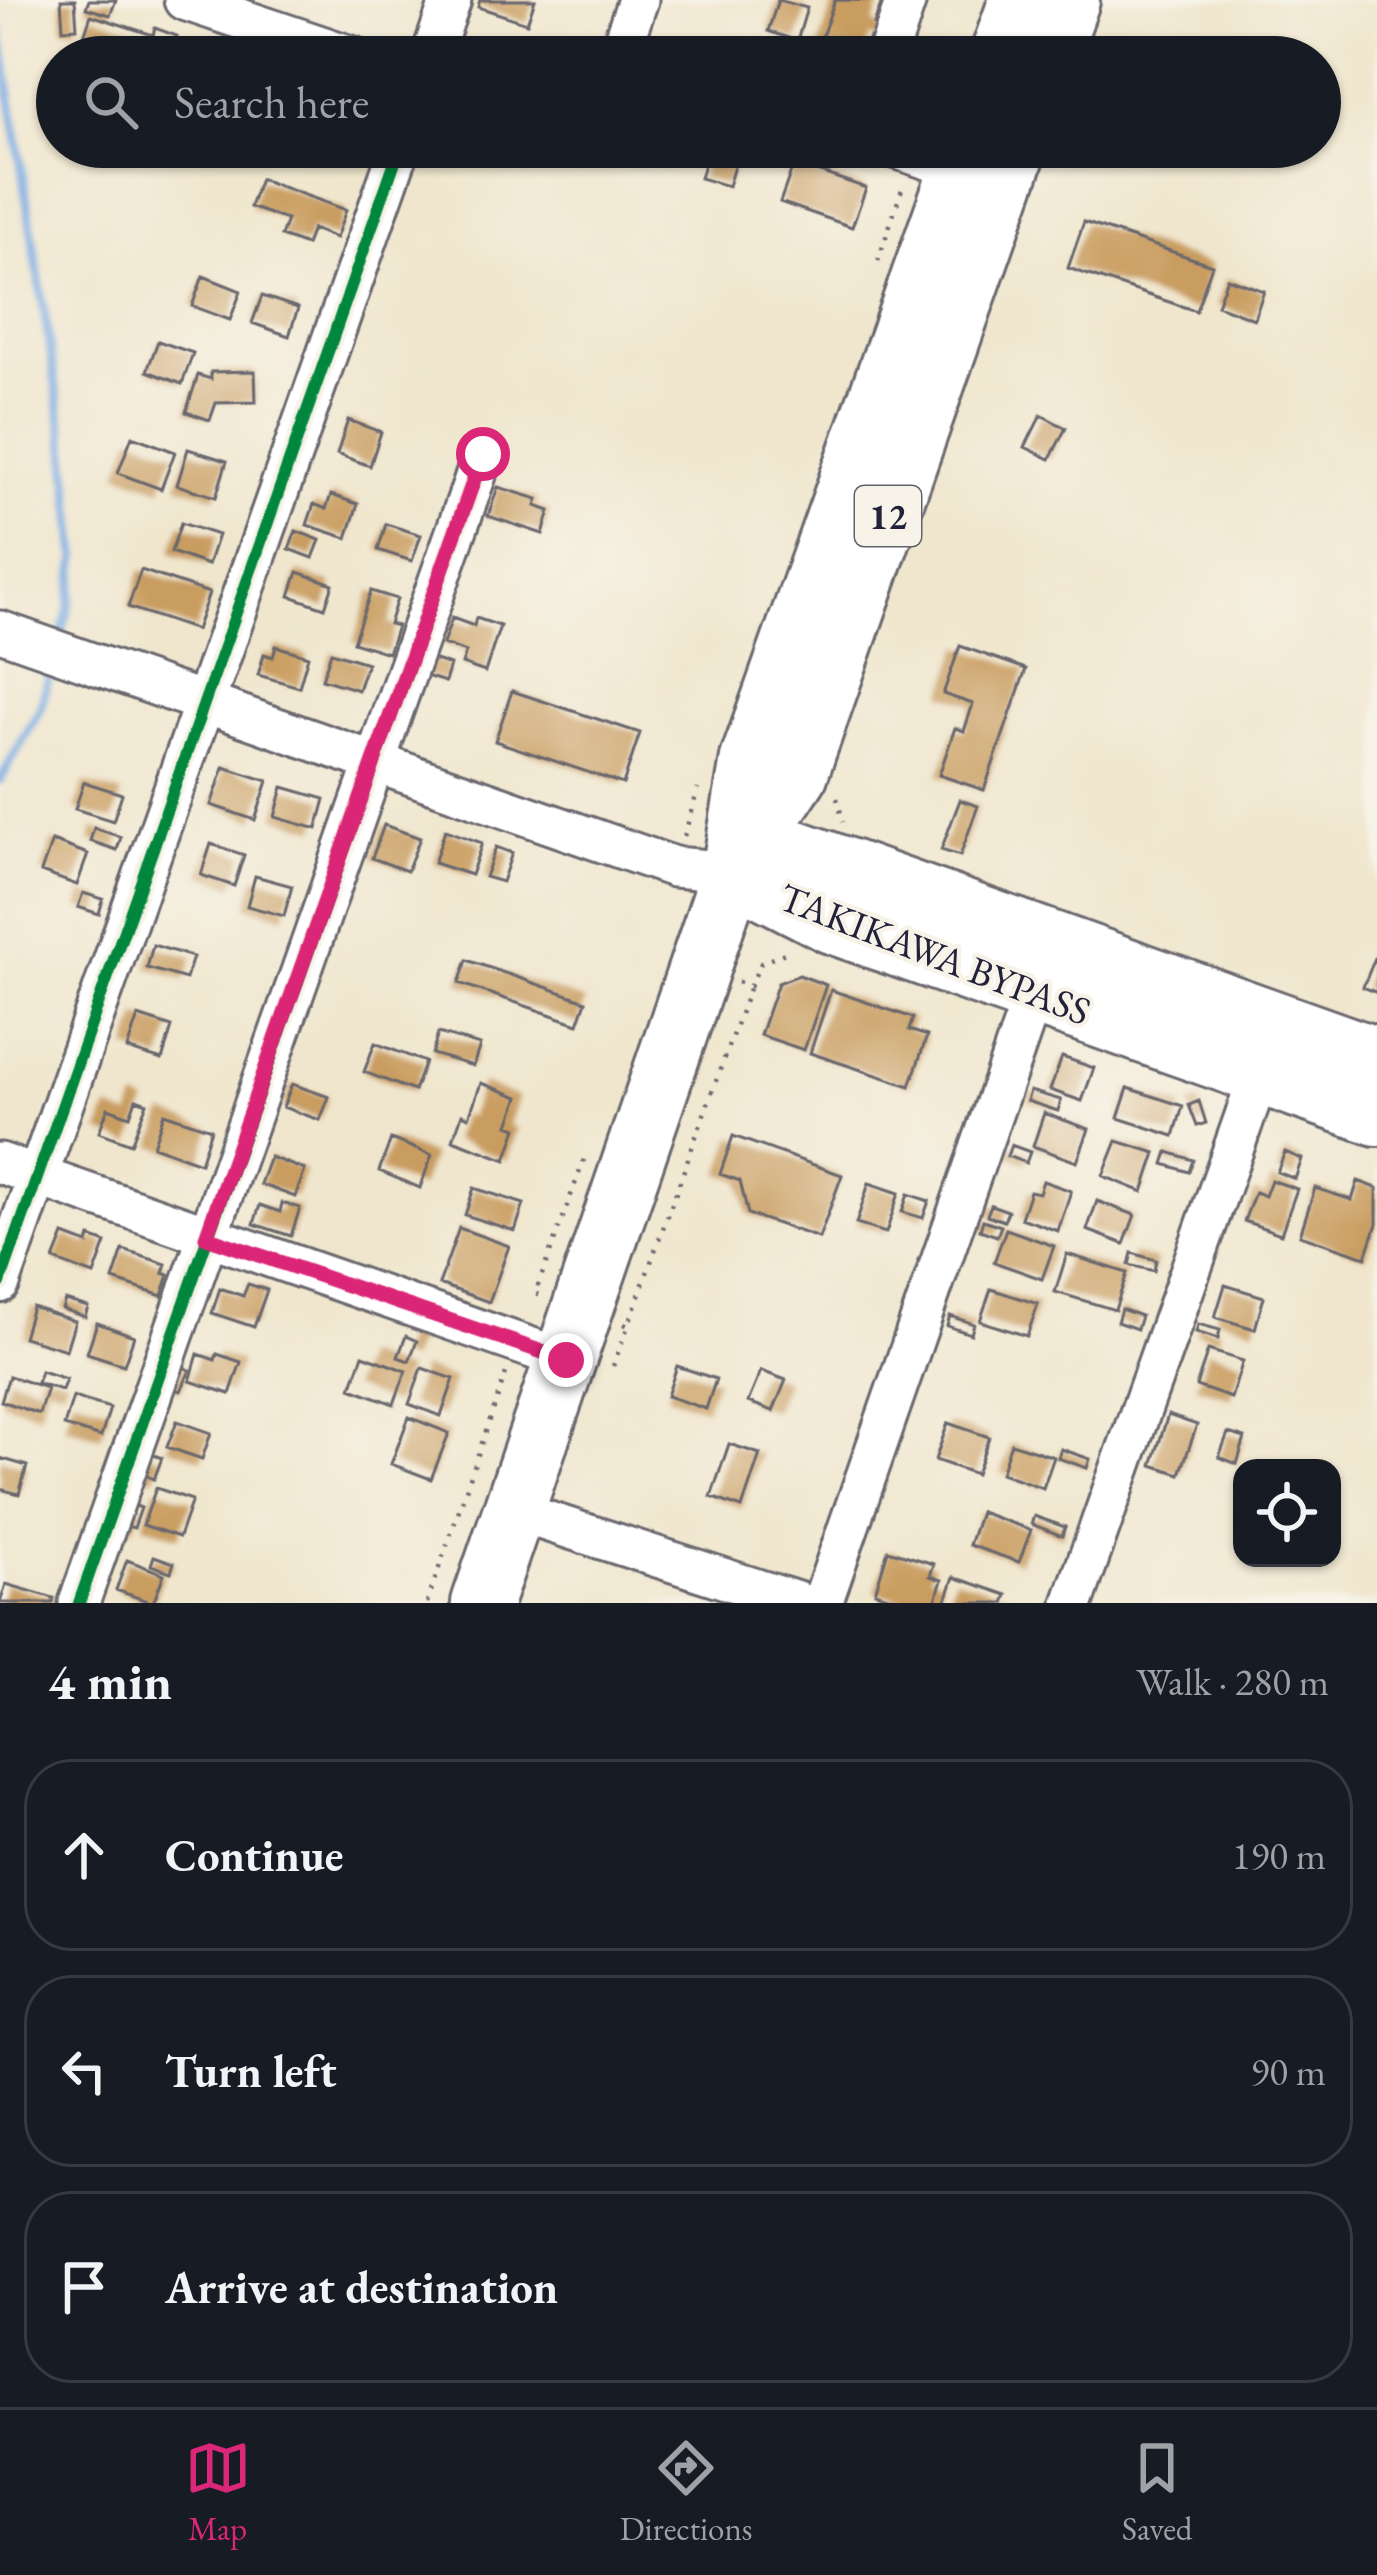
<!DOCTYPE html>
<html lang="en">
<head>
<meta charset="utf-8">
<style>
  body { margin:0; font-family:"EB Garamond",serif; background:#20242c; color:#f1f3f6 }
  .controls { position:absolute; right:36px; bottom:36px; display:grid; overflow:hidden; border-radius:24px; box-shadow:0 3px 9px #0004 }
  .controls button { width:108px; height:108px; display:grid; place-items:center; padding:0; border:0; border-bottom:3px solid #363941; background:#171b24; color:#f1f3f6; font:60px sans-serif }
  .stop { position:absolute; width:36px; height:36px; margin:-27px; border:9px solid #db2777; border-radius:50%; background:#fff }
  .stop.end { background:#db2777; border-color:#fff; box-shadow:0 3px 12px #0008 }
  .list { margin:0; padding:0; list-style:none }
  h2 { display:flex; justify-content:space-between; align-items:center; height:156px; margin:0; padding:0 48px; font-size:51px }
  h2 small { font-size:39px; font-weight:400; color:#9ea1a6 }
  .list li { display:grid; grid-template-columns:78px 1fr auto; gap:36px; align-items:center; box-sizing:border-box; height:192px; margin:0 24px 24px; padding:0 24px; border:3px solid #363941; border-radius:48px }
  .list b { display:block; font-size:45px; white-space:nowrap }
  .list em { font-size:39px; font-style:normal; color:#9ea1a6 }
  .icon { flex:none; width:66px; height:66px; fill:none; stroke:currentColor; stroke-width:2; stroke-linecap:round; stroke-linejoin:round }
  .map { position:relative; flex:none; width:1377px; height:1603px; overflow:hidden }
  .search { position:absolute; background:#171b24; box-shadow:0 3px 9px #0004; left:36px; right:36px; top:36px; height:132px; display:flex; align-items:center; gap:30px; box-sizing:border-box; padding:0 42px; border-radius:66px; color:#9ea1a6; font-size:45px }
  .sheet { height:804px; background:#171b24 }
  nav { display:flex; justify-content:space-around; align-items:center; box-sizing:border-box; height:168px; border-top:3px solid #363941; background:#171b24; font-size:33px; color:#9ea1a6 }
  nav a { display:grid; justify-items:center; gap:6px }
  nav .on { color:#db2777 }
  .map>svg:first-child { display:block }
</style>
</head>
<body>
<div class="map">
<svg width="1377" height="1603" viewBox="0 0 1377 1603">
  <rect width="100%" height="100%" fill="#f7f3e8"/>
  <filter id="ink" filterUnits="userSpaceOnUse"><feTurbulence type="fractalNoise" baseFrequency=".00833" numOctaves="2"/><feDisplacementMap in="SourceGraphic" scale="24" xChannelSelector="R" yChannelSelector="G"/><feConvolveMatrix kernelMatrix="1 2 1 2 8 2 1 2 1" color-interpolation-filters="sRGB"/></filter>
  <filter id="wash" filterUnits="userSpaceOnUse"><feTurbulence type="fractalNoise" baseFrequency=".004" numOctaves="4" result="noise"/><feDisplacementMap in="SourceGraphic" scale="48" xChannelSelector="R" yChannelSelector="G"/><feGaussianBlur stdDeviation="2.7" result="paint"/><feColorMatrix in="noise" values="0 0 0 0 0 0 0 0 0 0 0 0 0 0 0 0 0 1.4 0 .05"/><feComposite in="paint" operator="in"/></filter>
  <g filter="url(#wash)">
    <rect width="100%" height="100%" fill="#f0e6cd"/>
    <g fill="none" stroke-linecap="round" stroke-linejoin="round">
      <path stroke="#75a9e2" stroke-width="9" d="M 0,29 L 66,450 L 77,557 L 70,604 L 60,640
        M 0,781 L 40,709 L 53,662"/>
    </g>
    <g id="blocks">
      <path fill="#c99d60" d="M 61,0 L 75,0 L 77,28 L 63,29 Z
        M 89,0 L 116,0 L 110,15 L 86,8 Z
        M 480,0 L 535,0 L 527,23 L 478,7 Z
        M 778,0 L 807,8 L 797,41 L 768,31 Z
        M 835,0 L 882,1 L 874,24 L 882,27 L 878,40 L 870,37 L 863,57 L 828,57 L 816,53 Z
        M 91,15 L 153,35 L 155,28 L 177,36 L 174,43 L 216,57 L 77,57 Z
        M 313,147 L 351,147 L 347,159 Z
        M 709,147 L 740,147 L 728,186 L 700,178 Z
        M 794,163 L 866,188 L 852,227 L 780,202 Z
        M 260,179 L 346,210 L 336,238 L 312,229 L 306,245 L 281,236 L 287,220 L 250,207 Z
        M 1084,222 L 1212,265 L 1196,311 L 1068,268 Z
        M 203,276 L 241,291 L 230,320 L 192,306 Z
        M 1227,278 L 1264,291 L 1254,319 L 1217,305 Z
        M 262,296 L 298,308 L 289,336 L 252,323 Z
        M 158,341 L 193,353 L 182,384 L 147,371 Z
        M 255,371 L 256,402 L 216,403 L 210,420 L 186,412 L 198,375 L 211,379 L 211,372 Z
        M 1041,415 L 1066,428 L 1050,459 L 1025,447 Z
        M 348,420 L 381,432 L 370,466 L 337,454 Z
        M 132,436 L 175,452 L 161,489 L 118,473 Z
        M 188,449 L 227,461 L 216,497 L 177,485 Z
        M 498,487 L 538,499 L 536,506 L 550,511 L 543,534 L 488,516 Z
        M 331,495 L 358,504 L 347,538 L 307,525 L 314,504 L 326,509 Z
        M 181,523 L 218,535 L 208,565 L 171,552 Z
        M 386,524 L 421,535 L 412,561 L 378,550 Z
        M 296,531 L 320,540 L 313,558 L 289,549 Z
        M 141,570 L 209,593 L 196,630 L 128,607 Z
        M 298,572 L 333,584 L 325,608 L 290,596 Z
        M 371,591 L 397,599 L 389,624 L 397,626 L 388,653 L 353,642 Z
        M 452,618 L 474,626 L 476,618 L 500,626 L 485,672 L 462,664 L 466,652 L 443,644 Z
        M 276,646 L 308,656 L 299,687 L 258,675 L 264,654 L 273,657 Z
        M 960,646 L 1026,669 L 984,790 L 939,775 L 955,728 L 964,731 L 973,704 L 943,694 Z
        M 331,652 L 367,663 L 358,690 L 322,679 Z
        M 429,658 L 450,665 L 445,682 L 423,675 Z
        M 512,691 L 640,733 L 623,784 L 495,741 Z
        M 224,767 L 268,781 L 255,820 L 211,805 Z
        M 84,782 L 122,794 L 113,821 L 75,809 Z
        M 283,787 L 325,799 L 317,829 L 275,817 Z
        M 960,800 L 978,806 L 960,856 L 941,850 Z
        M 384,825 L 420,838 L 407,871 L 372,858 Z
        M 94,828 L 121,837 L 117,850 L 90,841 Z
        M 445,830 L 482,843 L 471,875 L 434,863 Z
        M 52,841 L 88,854 L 77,885 L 41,872 Z
        M 211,844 L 244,855 L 234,886 L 201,875 Z
        M 496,847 L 512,853 L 502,882 L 485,877 Z
        M 255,876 L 292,886 L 284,916 L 247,906 Z
        M 83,893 L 103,899 L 99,914 L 78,907 Z
        M 153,945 L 193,957 L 186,979 L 147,968 Z
        M 1377,953 L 1377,993 L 1363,987 Z
        M 467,960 L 586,1001 L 578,1024 L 459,983 Z
        M 799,975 L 826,985 L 804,1050 L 760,1035 L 778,983 Z
        M 831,990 L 913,1018 L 909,1030 L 927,1036 L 910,1086 L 810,1053 Z
        M 138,1016 L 172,1027 L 162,1060 L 127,1049 Z
        M 438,1033 L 480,1045 L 473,1066 L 432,1054 Z
        M 375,1043 L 425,1062 L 414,1091 L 364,1072 Z
        M 1062,1057 L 1094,1068 L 1082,1101 L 1050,1090 Z
        M 481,1083 L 519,1097 L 509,1125 L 517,1128 L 506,1160 L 453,1140 L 462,1114 L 469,1117 Z
        M 292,1084 L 329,1097 L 320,1120 L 283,1107 Z
        M 1128,1088 L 1183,1106 L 1174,1136 L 1118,1118 Z
        M 1030,1091 L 1061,1100 L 1058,1111 L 1027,1101 Z
        M 136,1099 L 147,1103 L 131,1144 L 99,1132 L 108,1108 L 130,1116 Z
        M 1199,1101 L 1206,1123 L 1197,1126 L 1189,1105 Z
        M 164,1113 L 211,1129 L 200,1163 L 153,1146 Z
        M 1044,1113 L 1089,1129 L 1077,1162 L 1033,1146 Z
        M 733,1136 L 842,1175 L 819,1238 L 748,1214 L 740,1181 L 720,1174 Z
        M 391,1139 L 432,1155 L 420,1188 L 379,1171 Z
        M 1117,1141 L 1156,1153 L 1143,1192 L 1103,1176 Z
        M 1011,1145 L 1030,1152 L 1026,1163 L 1007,1156 Z
        M 1168,1152 L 1193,1160 L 1189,1172 L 1164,1164 Z
        M 1285,1152 L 1302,1159 L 1295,1179 L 1277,1172 Z
        M 270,1157 L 305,1170 L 295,1197 L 260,1184 Z
        M 1271,1180 L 1297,1189 L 1281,1234 L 1244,1221 L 1255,1192 L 1265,1196 Z
        M 1043,1181 L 1071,1191 L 1058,1231 L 1021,1218 L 1030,1191 L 1039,1193 Z
        M 1358,1181 L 1377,1188 L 1377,1224 L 1366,1257 L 1300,1235 L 1315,1188 L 1352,1200 Z
        M 869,1183 L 899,1193 L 886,1233 L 856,1224 Z
        M 474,1188 L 524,1204 L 515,1231 L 465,1215 Z
        M 908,1194 L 929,1201 L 923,1218 L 902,1212 Z
        M 1097,1201 L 1135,1215 L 1124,1244 L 1087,1230 Z
        M 282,1203 L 300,1208 L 291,1236 L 254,1224 L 260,1205 L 280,1212 Z
        M 991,1205 L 1008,1211 L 1004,1221 L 987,1215 Z
        M 983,1220 L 1001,1226 L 997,1236 L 980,1230 Z
        M 459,1228 L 509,1246 L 489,1302 L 439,1284 Z
        M 1006,1229 L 1054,1246 L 1042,1279 L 994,1262 Z
        M 64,1235 L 88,1244 L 90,1237 L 106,1243 L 94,1275 L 54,1260 Z
        M 123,1250 L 166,1264 L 163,1273 L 169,1275 L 162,1296 L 113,1280 Z
        M 1132,1253 L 1156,1260 L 1154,1271 L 1129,1265 Z
        M 1067,1254 L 1127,1273 L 1115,1310 L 1055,1292 Z
        M 248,1284 L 267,1290 L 254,1327 L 212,1313 L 220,1288 L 243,1296 Z
        M 1225,1285 L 1264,1297 L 1255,1329 L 1215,1317 Z
        M 991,1289 L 1038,1304 L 1027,1336 L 980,1321 Z
        M 65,1300 L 88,1307 L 85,1317 L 62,1309 Z
        M 32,1307 L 75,1321 L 66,1350 L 23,1337 Z
        M 1121,1309 L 1141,1316 L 1137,1329 L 1117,1322 Z
        M 950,1316 L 974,1324 L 971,1334 L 947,1326 Z
        M 97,1323 L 134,1336 L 124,1365 L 87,1353 Z
        M 1198,1324 L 1220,1330 L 1218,1339 L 1196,1332 Z
        M 406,1336 L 417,1341 L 409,1361 L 398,1357 Z
        M 1208,1350 L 1243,1361 L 1231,1398 L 1196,1386 Z
        M 198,1354 L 215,1360 L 217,1354 L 241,1362 L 230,1394 L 190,1381 Z
        M 363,1355 L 406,1371 L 394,1404 L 351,1388 Z
        M 181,1366 L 190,1370 L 181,1391 L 172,1388 Z
        M 677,1366 L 716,1379 L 706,1409 L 667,1396 Z
        M 422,1368 L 454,1379 L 441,1416 L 409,1404 Z
        M 41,1371 L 66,1379 L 62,1390 L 37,1383 Z
        M 761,1371 L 786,1380 L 773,1411 L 748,1402 Z
        M 9,1376 L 47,1388 L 39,1414 L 1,1401 Z
        M 73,1397 L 110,1408 L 101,1437 L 64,1426 Z
        M 1168,1415 L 1197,1425 L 1180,1474 L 1152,1465 Z
        M 409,1417 L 449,1433 L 431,1479 L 391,1464 Z
        M 177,1421 L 211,1433 L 202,1459 L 167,1447 Z
        M 948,1423 L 989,1437 L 976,1474 L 935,1460 Z
        M 1228,1433 L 1245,1438 L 1237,1464 L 1219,1457 Z
        M 1011,1443 L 1054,1457 L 1043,1488 L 1001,1473 Z
        M 729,1444 L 760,1454 L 742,1508 L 711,1497 Z
        M 1061,1449 L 1090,1459 L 1087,1468 L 1058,1458 Z
        M 151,1454 L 162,1458 L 154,1479 L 143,1474 Z
        M 0,1458 L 27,1466 L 19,1494 L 0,1489 Z
        M 156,1488 L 192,1500 L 179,1537 L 143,1525 Z
        M 133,1505 L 141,1508 L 134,1528 L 126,1526 Z
        M 980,1512 L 1031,1530 L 1019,1562 L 969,1545 Z
        M 1034,1516 L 1065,1527 L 1062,1536 L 1031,1524 Z
        M 888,1550 L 934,1564 L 930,1576 L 942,1580 L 935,1603 L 911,1603 L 875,1592 Z
        M 154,1556 L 174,1563 L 171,1572 L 151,1565 Z
        M 127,1560 L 164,1574 L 153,1603 L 116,1590 Z
        M 954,1577 L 1007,1595 L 1004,1603 L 945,1603 Z
        M 6,1584 L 54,1598 L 53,1603 L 0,1603 Z"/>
    </g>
  </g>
  <g filter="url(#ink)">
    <use href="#blocks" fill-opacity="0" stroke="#6a676e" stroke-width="3"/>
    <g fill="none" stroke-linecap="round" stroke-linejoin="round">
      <g stroke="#6a676e" stroke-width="45">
        <path id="minor" d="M 184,0 L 354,57
          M 431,57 L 451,0
          M 618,57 L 638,0
          M 887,57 L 906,0
          M 892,147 L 960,170
          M 0,631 L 674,867 L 732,872
          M 0,1163 L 566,1360
          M 0,1283 L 400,147
          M 515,1511 L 800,1603
          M 79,1603 L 483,455
          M 822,1603 L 1042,971
          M 1073,1603 L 1268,1051"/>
      </g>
      <g stroke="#6a676e" stroke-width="66">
        <path id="highway" d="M 1000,57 L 1020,0
          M 1049,57 L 1069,0
          M 742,857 L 797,775 L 1017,147
          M 732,872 L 832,923 L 1377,1115
          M 732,872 L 794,850 L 1377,1058
          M 482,1603 L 732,872 L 751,759 L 968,147"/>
      </g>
      <path stroke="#6a676e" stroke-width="4.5" stroke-dasharray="3 9" stroke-linecap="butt" d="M 951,57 L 956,45
        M 878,261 L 903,186
        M 837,798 L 843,822
        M 684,836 L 698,789
        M 738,982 L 750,986 L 761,963 L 787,952
        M 539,1295 L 535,1294 L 585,1157
        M 624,1324 L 628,1326 L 750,986
        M 613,1366 L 628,1326
        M 427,1603 L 506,1373"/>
      <use href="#minor" stroke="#fff" stroke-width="39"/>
      <use href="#highway" stroke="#fff" stroke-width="60"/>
      <g stroke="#f7f3e8" stroke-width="20">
        <path id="cycleway" d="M 0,1283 L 400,147
          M 79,1603 L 483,455"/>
      </g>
      <use href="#cycleway" stroke="#00873e" stroke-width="12"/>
    </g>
  </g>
  <g fill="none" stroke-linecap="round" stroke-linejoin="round" filter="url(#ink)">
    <path stroke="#db2777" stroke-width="15" d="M 483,454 L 206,1237 L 566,1360"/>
  </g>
  <g text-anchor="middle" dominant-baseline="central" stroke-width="9" stroke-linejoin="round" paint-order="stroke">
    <rect fill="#f7f3e8" stroke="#62616f" stroke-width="3" x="855" y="486" width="66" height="60" rx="9"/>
    <g font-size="36" font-weight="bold" fill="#22223b">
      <text x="888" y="516">12</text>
    </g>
    <g font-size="39" fill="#22223b" stroke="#f7f3e8">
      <text transform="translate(935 954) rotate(21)">TAKIKAWA BYPASS</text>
    </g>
  </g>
</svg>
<div class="controls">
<button><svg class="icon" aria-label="locate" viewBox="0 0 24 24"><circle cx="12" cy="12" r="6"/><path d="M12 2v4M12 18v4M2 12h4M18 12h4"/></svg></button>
</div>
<div class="stop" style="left:483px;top:454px"></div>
<div class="stop end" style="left:566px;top:1360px"></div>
<div class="search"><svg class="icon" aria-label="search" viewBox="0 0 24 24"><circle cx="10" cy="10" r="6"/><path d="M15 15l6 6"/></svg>Search here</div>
</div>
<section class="sheet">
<h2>4 min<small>Walk · 280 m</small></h2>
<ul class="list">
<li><svg class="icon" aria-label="ahead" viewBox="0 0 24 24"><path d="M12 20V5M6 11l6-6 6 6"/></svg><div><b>Continue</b></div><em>190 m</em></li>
<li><svg class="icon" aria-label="left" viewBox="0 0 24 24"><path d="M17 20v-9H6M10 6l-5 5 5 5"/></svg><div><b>Turn left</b></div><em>90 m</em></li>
<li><svg class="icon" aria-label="arrive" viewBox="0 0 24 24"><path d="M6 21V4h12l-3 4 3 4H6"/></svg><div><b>Arrive at destination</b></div></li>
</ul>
</section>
<nav>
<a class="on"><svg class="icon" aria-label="map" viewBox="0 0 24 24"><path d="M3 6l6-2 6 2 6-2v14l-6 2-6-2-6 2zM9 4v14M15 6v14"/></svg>Map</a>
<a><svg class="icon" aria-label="directions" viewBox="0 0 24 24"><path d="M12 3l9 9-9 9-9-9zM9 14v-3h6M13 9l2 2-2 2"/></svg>Directions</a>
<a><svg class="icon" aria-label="saved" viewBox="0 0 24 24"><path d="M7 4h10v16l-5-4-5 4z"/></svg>Saved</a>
</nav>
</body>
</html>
